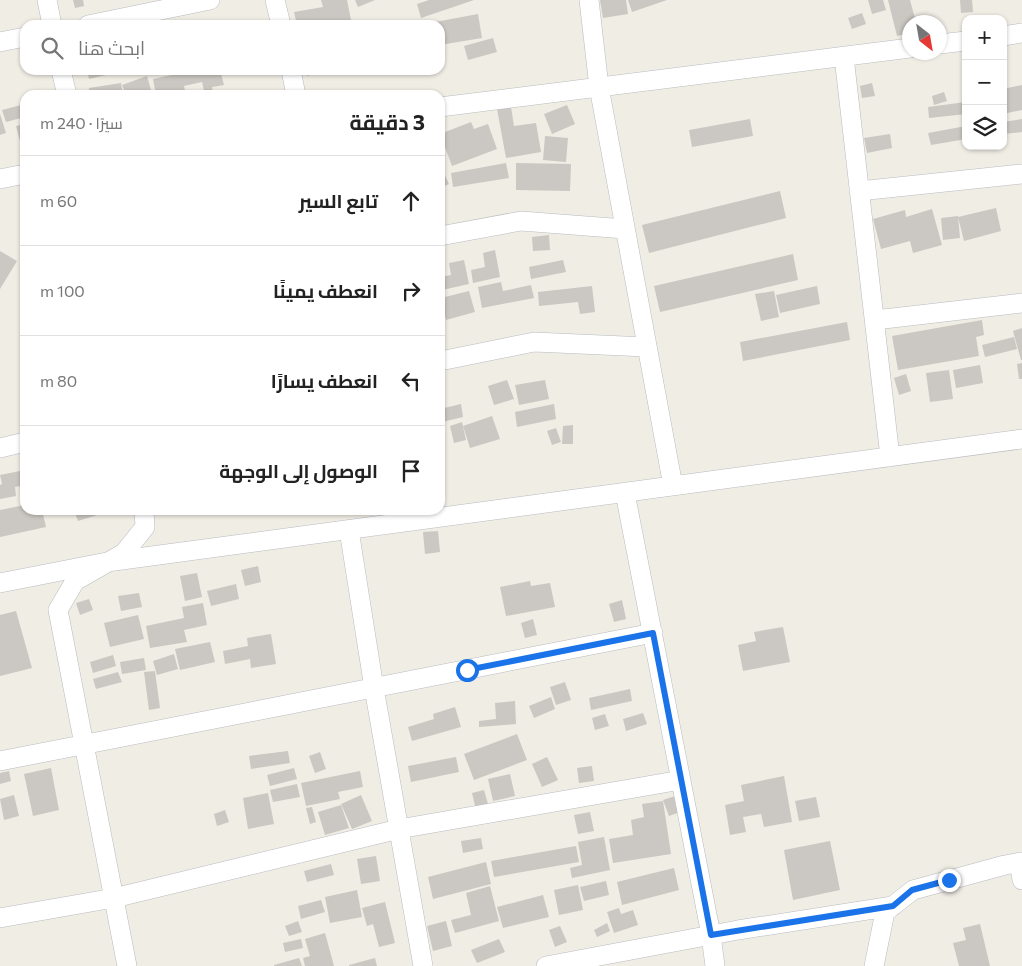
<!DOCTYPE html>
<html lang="ar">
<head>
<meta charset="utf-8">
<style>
  body { margin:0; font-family:Commissioner,Cairo,sans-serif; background:#f2f2f2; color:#222; direction:rtl }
  .controls { position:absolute; right:15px; top:15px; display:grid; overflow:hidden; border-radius:10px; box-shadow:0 1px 4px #0004 }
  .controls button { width:45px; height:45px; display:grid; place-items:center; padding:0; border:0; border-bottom:1px solid #e0e0e0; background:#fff; color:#222; font:25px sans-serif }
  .compass { position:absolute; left:902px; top:15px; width:45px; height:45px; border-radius:50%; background:#fff; box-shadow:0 1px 4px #0004; rotate:149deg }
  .stop { position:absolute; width:15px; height:15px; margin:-11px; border:4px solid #1a73e8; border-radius:50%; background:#fff }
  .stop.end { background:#1a73e8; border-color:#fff; box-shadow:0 1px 5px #0008 }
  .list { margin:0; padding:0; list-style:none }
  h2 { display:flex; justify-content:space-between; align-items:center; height:65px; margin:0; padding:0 20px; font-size:21px }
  h2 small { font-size:16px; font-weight:400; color:#767676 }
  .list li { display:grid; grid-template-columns:32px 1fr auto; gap:15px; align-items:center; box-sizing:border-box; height:90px; padding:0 20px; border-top:1px solid #e0e0e0 }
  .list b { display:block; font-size:19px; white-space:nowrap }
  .list em { font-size:16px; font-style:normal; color:#767676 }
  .icon { flex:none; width:28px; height:28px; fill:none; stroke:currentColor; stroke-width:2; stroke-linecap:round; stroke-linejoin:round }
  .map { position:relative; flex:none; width:1022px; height:966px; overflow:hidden; direction:ltr }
  .search { position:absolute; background:#fff; box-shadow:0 1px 4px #0004; left:20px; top:20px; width:425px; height:55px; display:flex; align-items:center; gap:12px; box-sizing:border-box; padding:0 18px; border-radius:15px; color:#767676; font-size:19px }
  .panel { position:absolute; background:#fff; box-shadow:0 1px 4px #0004; left:20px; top:90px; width:425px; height:425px; border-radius:15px; direction:rtl }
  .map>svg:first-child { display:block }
</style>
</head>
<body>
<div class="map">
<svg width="1022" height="966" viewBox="0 0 1022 966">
  <rect width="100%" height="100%" fill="#f0ede5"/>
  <path fill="#cbc7c2" d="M 73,0 L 83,0 L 84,6 L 75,8 Z
    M 321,0 L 347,0 L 352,25 L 297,25 L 294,12 L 323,7 Z
    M 355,0 L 375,0 L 358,7 Z
    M 429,0 L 474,0 L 421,18 L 417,4 Z
    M 600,0 L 626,0 L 628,14 L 603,18 Z
    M 628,0 L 667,0 L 632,12 Z
    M 868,0 L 883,0 L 886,10 L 872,14 Z
    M 888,0 L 910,0 L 916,22 L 910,22 L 910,33 L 897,36 Z
    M 960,0 L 972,0 L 973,12 L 961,13 Z
    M 862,13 L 866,24 L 852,29 L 848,18 Z
    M 478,14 L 482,38 L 440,45 L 440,25 L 419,25 Z
    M 493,38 L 497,52 L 468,60 L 464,46 Z
    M 87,70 L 119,70 L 119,72 L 89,79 Z
    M 195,70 L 220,70 L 224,85 L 212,87 L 213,95 L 205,95 L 202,82 L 184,86 L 186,95 L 156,95 L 153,79 Z
    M 305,70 L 324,70 L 307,76 Z
    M 147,76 L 151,90 L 136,95 L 126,95 L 122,85 Z
    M 121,83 L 123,95 L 90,95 L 89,88 Z
    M 872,83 L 875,96 L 862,98 L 860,86 Z
    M 1022,85 L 1022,110 L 1003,114 L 1003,89 Z
    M 944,92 L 947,101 L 934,105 L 932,96 Z
    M 966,102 L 966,114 L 929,118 L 928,107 Z
    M 25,104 L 25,117 L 6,122 L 2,110 Z
    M 567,105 L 575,124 L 552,134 L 544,114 Z
    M 511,107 L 514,126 L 536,123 L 541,152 L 506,158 L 497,109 Z
    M 0,114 L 6,133 L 0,135 Z
    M 750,119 L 753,136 L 692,147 L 689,130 Z
    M 1022,119 L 1022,132 L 1003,134 L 1003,122 Z
    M 471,122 L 474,129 L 488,124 L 497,149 L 452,166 L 440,134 Z
    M 25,124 L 25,144 L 21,145 L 16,126 Z
    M 966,126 L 966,139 L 931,145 L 928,133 Z
    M 890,134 L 892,148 L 867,153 L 864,138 Z
    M 545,136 L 568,138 L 566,162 L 543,160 Z
    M 440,149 L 445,164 L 440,165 Z
    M 506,163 L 509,178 L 453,187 L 451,173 Z
    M 516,163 L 571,164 L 570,191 L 516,190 Z
    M 443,171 L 449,184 L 440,188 L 440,172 Z
    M 780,191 L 786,218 L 649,253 L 642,225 Z
    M 996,208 L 1001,231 L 964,241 L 958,217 Z
    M 932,209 L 942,245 L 913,253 L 910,241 L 881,249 L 873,219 L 905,210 L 906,217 Z
    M 958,216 L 960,238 L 943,240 L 941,218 Z
    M 549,235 L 550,250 L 533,251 L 532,237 Z
    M 495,250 L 500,277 L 473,283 L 471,270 L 485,267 L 483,253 Z
    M 0,251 L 17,261 L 0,289 Z
    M 793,254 L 798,280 L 660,312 L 654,286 Z
    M 464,260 L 469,284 L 442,290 L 440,277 L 451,275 L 449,263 Z
    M 563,260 L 566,272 L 531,279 L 529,267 Z
    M 501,282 L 503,291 L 531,285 L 534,298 L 482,308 L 478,287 Z
    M 592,286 L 595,312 L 580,314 L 578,302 L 539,306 L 538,292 Z
    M 817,286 L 820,304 L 780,313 L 776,295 Z
    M 469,291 L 475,312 L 446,320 L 441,298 Z
    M 774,291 L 779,317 L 761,321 L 755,294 Z
    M 982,320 L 984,335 L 976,337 L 979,356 L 898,370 L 892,336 Z
    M 847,322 L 850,340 L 743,361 L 740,342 Z
    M 1022,328 L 1022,360 L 1021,360 L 1013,331 Z
    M 1014,337 L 1017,349 L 985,357 L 982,345 Z
    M 1022,363 L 1022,379 L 1019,379 L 1017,364 Z
    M 980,365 L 983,383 L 956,388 L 953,370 Z
    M 949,370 L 953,399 L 930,402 L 926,373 Z
    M 906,374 L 911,391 L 899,395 L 894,378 Z
    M 507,380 L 514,399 L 494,405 L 488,386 Z
    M 545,380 L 549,399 L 519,405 L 515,385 Z
    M 461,404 L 463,417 L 442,422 L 440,409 Z
    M 554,404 L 556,419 L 517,427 L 515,412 Z
    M 492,416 L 500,439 L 470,448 L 463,426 Z
    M 462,422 L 466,440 L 454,443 L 450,426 Z
    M 573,425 L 573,444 L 562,444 L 563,426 Z
    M 556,428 L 561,442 L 552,445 L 547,431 Z
    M 25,455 L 25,468 L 23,469 L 20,457 Z
    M 25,470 L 25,485 L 15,487 L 16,496 L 0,499 L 0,485 L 2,484 L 0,475 Z
    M 25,505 L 25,510 L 42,510 L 46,527 L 0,537 L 0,510 Z
    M 74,510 L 107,510 L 107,512 L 78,521 Z
    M 438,531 L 440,552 L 425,554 L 423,532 Z
    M 258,566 L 261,582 L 245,586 L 241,570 Z
    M 197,573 L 202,597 L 185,601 L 180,576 Z
    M 530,581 L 531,586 L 550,583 L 555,607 L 506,616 L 500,587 Z
    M 236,584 L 239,599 L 211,606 L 207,591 Z
    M 139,593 L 142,607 L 121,611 L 118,596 Z
    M 89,599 L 93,610 L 80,615 L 76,603 Z
    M 622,600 L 626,619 L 614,622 L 609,604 Z
    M 203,603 L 207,625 L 184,630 L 187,642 L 150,648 L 146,626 L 184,618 L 182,607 Z
    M 16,611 L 32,668 L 0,676 L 0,615 Z
    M 138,615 L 144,639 L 110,647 L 104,623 Z
    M 533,619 L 537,635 L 525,638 L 521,623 Z
    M 783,627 L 790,662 L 743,671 L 738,645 L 756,641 L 754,632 Z
    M 271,634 L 276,664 L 251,668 L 250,659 L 225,664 L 223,651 L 248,646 L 247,638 Z
    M 210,642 L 215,662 L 180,670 L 175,649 Z
    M 174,654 L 178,669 L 157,675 L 153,661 Z
    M 113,655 L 116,666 L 93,673 L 90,662 Z
    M 144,658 L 146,670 L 122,674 L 120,662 Z
    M 155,671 L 160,708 L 149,710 L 144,672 Z
    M 118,672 L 122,682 L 96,689 L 93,679 Z
    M 565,682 L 571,700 L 556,705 L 550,687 Z
    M 630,689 L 632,701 L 591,710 L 589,698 Z
    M 551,697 L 555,709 L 534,718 L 529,706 Z
    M 515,701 L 516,724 L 479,727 L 479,721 L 496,719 L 495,703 Z
    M 455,707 L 461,727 L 412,741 L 408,727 L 434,719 L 433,714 Z
    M 643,713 L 647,724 L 626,731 L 623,719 Z
    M 605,714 L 609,726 L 595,730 L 592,718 Z
    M 517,734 L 527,760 L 474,780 L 464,754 Z
    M 288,751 L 290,763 L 251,769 L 249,756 Z
    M 320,752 L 326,769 L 315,773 L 309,756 Z
    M 456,757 L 459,772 L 411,782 L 408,766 Z
    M 547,757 L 558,780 L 542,787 L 532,764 Z
    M 592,766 L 594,781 L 579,783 L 577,768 Z
    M 51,768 L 59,810 L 33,816 L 24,774 Z
    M 294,768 L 297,779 L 270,786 L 267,775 Z
    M 9,771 L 11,781 L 0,784 L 0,773 Z
    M 360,771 L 363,787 L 338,792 L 340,799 L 306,806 L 301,783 Z
    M 510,774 L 515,796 L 493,801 L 488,779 Z
    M 784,776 L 792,822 L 764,827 L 761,814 L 743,817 L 746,832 L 730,835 L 725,805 L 744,801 L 741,785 Z
    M 297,784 L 300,797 L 273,802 L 270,790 Z
    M 484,790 L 490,811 L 477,814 L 472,793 Z
    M 268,793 L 274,824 L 248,829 L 243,798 Z
    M 14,795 L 19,816 L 4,820 L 0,799 Z
    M 361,795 L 372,821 L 352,829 L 341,804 Z
    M 678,795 L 683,811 L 669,816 L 663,800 Z
    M 816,797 L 820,817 L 799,821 L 795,801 Z
    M 663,801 L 671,854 L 613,863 L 609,839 L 633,835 L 631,820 L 644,817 L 642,804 Z
    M 341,805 L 349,828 L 325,835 L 318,812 Z
    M 312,807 L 316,822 L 310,824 L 306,808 Z
    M 225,810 L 229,822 L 217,826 L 214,814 Z
    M 590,812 L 594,831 L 578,834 L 574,815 Z
    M 604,837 L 610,870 L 572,878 L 570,868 L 582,865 L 578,842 Z
    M 481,838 L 483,849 L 463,853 L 461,841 Z
    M 830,841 L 840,890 L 793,900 L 784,850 Z
    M 576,846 L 579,862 L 494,877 L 491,861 Z
    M 376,856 L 380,881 L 361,884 L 357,859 Z
    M 486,862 L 491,884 L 433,899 L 428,877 Z
    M 331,864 L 334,875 L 307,882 L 304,871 Z
    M 674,868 L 679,890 L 622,905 L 617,882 Z
    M 606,881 L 609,895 L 584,901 L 580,887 Z
    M 578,885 L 583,910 L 559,915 L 554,890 Z
    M 490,886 L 499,921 L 455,933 L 451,920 L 471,915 L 466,893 Z
    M 357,890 L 362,917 L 330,923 L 325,897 Z
    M 543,895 L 549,917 L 503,928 L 497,907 Z
    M 321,900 L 325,912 L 301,919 L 298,906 Z
    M 385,902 L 395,943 L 379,947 L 373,924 L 367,926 L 362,908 Z
    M 619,908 L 621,914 L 633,910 L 638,925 L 614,933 L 607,912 Z
    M 298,921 L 302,932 L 289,936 L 285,926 Z
    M 446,921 L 452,946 L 433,951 L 427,926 Z
    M 607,923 L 610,931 L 597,937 L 594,930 Z
    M 980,924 L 990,966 L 959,966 L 953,943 L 966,940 L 963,928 Z
    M 560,926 L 567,942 L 555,947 L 549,930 Z
    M 325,933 L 334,966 L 305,966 L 303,958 L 310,956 L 305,939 Z
    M 301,939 L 303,948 L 285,952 L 283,943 Z
    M 499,939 L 505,952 L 477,963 L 471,950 Z
    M 299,958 L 302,966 L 274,966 L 274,965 Z
    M 375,958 L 377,966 L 349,966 L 349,965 Z"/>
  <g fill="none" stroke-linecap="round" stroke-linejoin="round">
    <g stroke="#b8bbbf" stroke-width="20">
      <path id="minor" d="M 47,0 L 52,25
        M 275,0 L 281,25
        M 589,0 L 599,87 L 673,486
        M 88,25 L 210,0
        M 1003,36 L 1022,33
        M 0,42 L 25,37
        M 940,44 L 966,41
        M 844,57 L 890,457
        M 61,70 L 67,95
        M 291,70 L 296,95
        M 440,107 L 910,48
        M 0,179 L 25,174
        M 859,191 L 1022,174
        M 440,236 L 521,221 L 625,229
        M 875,320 L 1022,303
        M 440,361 L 534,342 L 647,347
        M 0,448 L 25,442
        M 625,493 L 711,935 L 715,966
        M 349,530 L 374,688 L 423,966
        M 0,583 L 107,562 L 1022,439
        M 0,761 L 653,633
        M 1019,862 L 1022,880
        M 0,918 L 114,898 L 399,829 L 681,780
        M 127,966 L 58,610 L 75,581 L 124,553 L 145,527 L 144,510
        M 546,966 L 738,930 L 893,906
        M 874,966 L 885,912 L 913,890 L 1005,865 L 1022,862"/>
    </g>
    <use href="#minor" stroke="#fff" stroke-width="19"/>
  </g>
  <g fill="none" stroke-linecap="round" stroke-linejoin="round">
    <path stroke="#1a73e8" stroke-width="6" d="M 467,670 L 653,633 L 711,935 L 893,906 L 912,890 L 949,880"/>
  </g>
</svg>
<div class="controls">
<button>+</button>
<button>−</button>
<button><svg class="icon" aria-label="layers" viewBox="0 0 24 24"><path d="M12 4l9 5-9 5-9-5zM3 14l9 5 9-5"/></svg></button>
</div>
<svg class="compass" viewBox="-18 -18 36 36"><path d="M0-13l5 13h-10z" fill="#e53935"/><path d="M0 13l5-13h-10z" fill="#767676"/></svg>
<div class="stop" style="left:467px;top:670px"></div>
<div class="stop end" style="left:949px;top:880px"></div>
<div class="search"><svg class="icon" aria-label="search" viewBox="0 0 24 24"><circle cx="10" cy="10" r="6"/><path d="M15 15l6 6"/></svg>ابحث هنا</div>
<section class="panel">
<h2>3 دقيقة<small>سيرًا · 240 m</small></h2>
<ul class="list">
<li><svg class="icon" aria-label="ahead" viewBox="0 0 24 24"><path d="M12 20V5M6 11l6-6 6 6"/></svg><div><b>تابع السير</b></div><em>60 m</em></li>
<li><svg class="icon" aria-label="right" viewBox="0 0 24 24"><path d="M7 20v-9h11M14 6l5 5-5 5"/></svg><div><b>انعطف يمينًا</b></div><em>100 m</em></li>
<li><svg class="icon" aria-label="left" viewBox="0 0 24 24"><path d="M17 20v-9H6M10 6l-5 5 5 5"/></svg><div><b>انعطف يسارًا</b></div><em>80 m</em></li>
<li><svg class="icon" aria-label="arrive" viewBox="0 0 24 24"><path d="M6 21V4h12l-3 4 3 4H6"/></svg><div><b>الوصول إلى الوجهة</b></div></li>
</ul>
</section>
</div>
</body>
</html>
